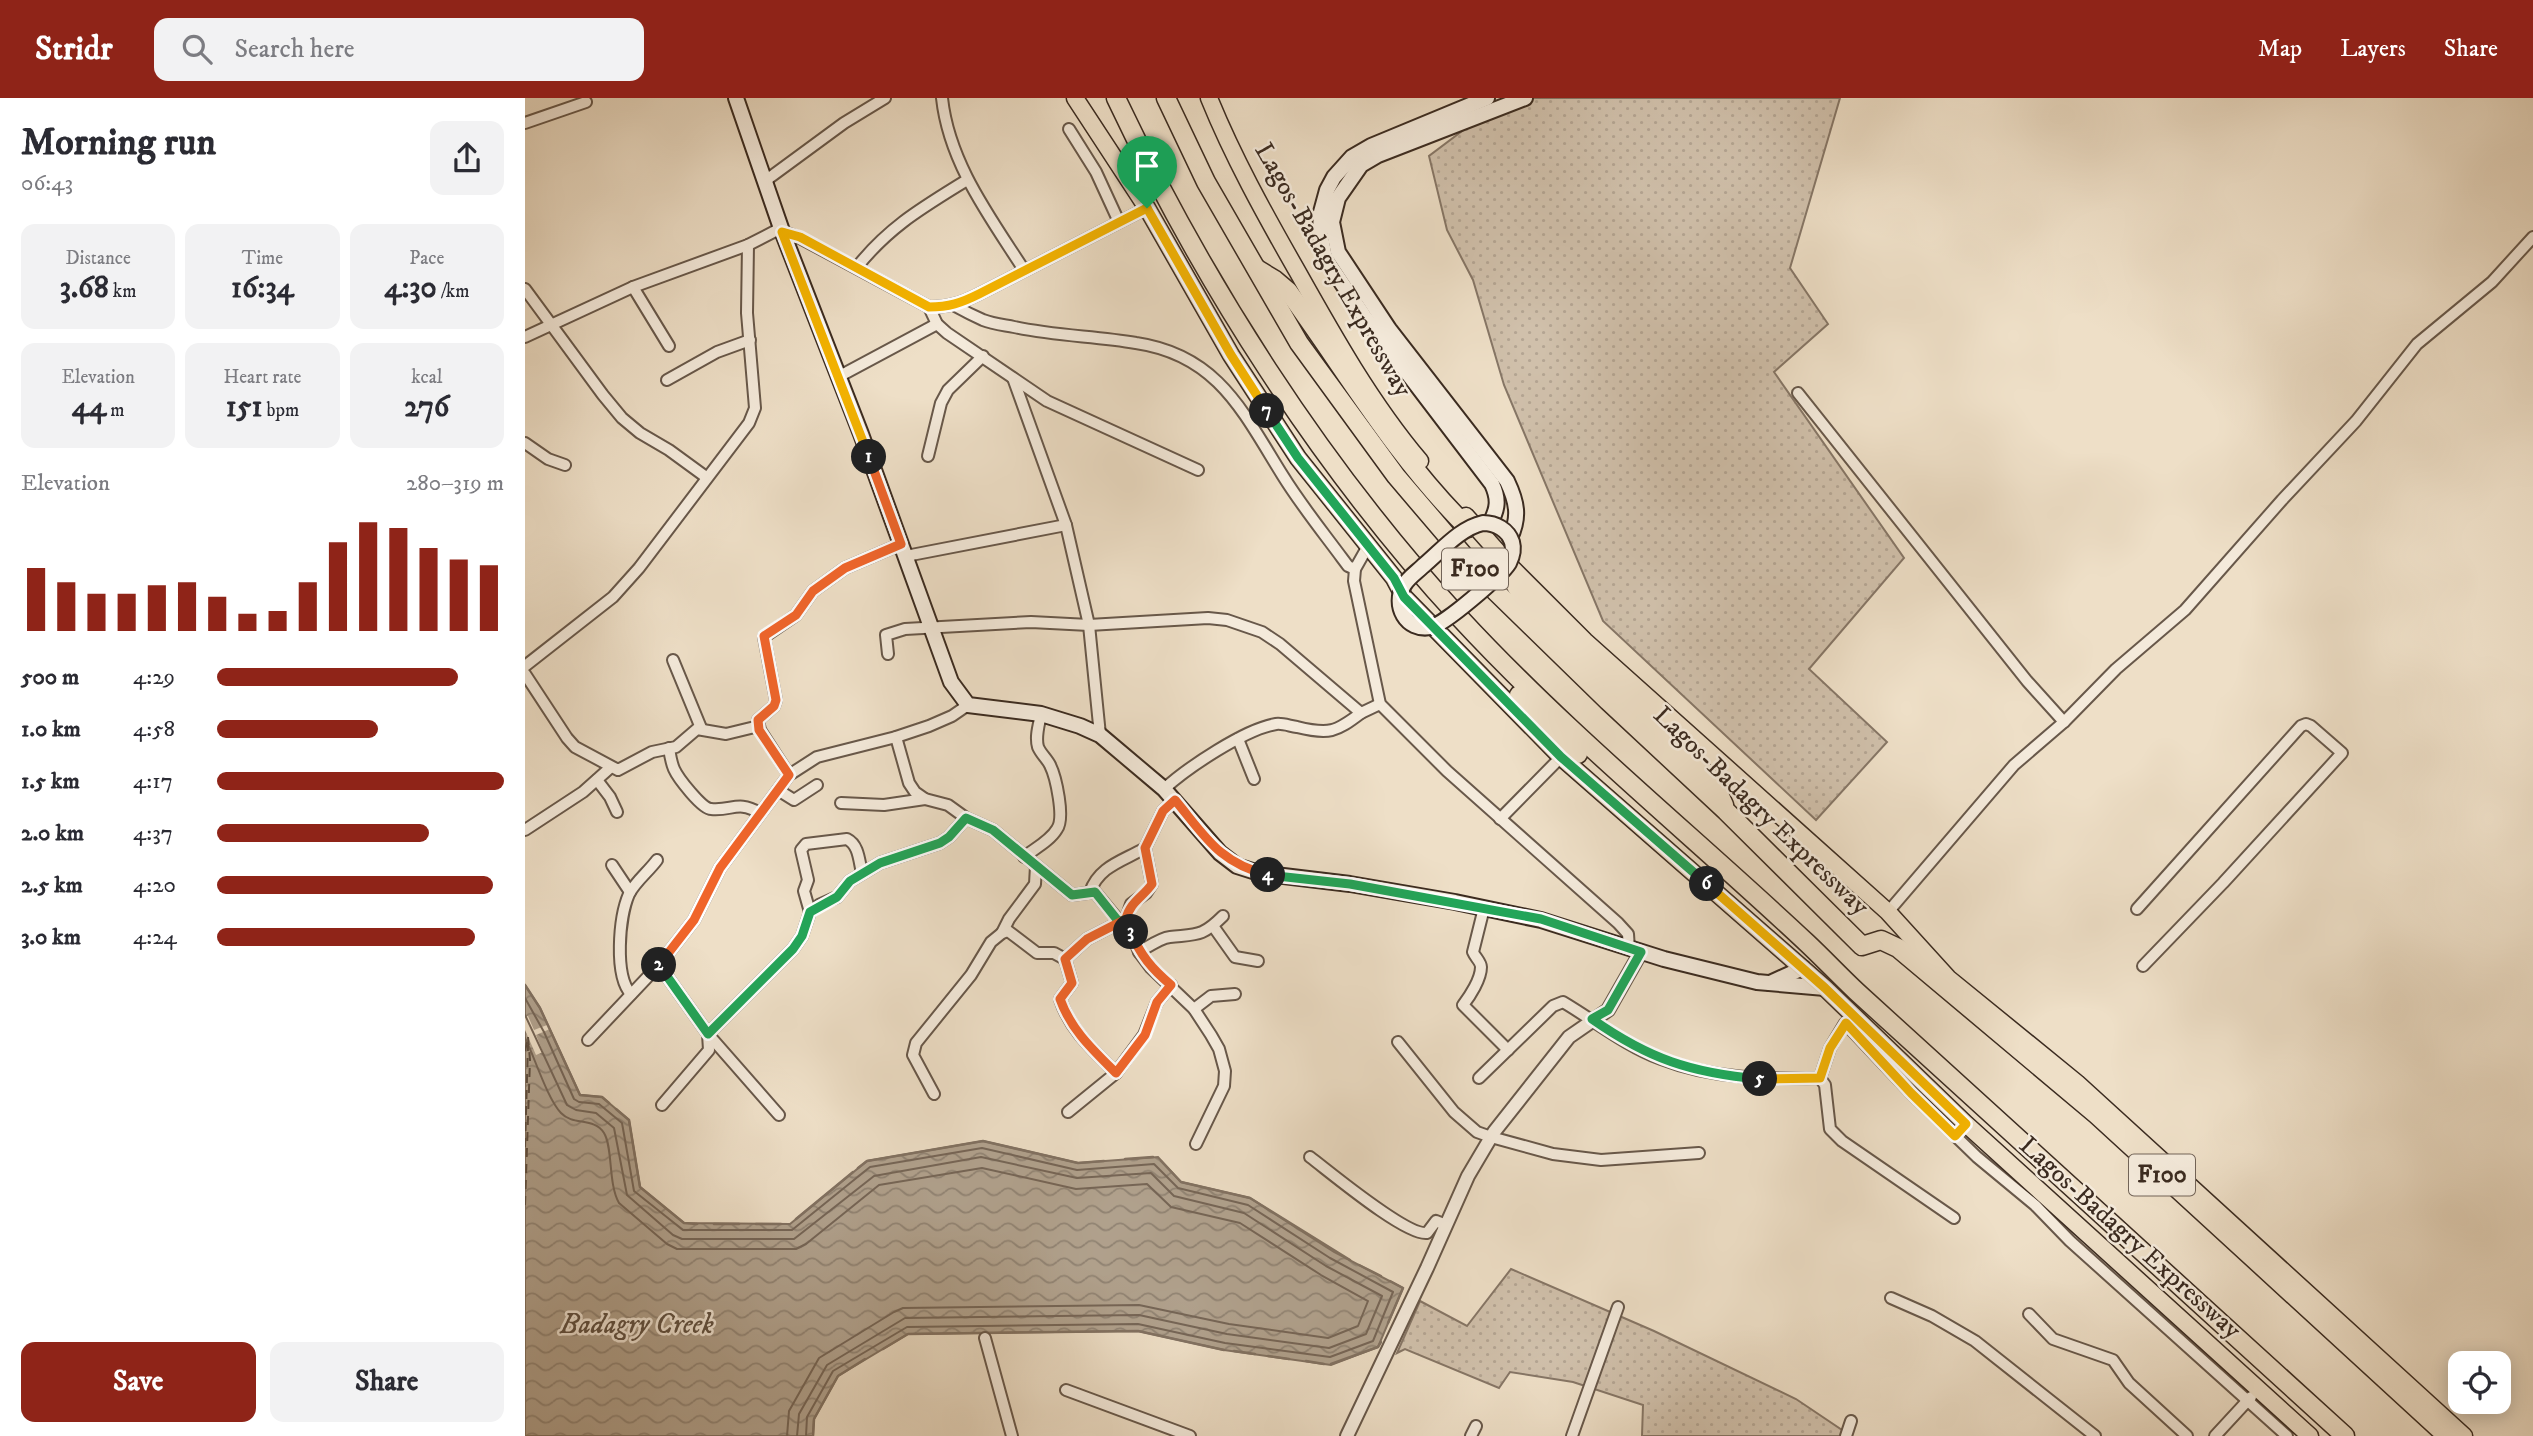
<!DOCTYPE html>
<meta charset="utf-8">
<style>
:root{--surface:#fff;--page:#f2f2f3;--text:#2b2b33;--muted:#7c7c81;--accent:#8f2418}
body{margin:0;font-family:"IM FELL DW Pica",serif;background:var(--page);color:var(--text);height:100vh;display:flex;flex-direction:column;font-size:26px;white-space:nowrap}
*{box-sizing:border-box;margin:0}
p{font-size:23px;color:var(--muted)}
.icon{flex:none;width:38px;height:38px;fill:none;stroke:currentColor;stroke-width:2;stroke-linecap:round;stroke-linejoin:round}
.map{position:relative;flex:1;overflow:hidden}
.side{display:flex;flex-direction:column;background:var(--surface);width:525px}
.side>*{flex:none}
.fabs{position:absolute;left:1923px;top:1253px;display:grid;gap:14px}
.fabs a{display:grid;place-items:center;width:63px;height:63px;border-radius:14px;background:var(--surface);box-shadow:0 4px 18px #0003;font-size:35px}
.pin{position:absolute;display:grid;place-items:center;width:60px;height:60px;color:#fff;margin:-72px -30px;border-radius:50% 50% 50% 0;rotate:-45deg;box-shadow:0 0 7px #0007}
.pin .icon{rotate:45deg}
.km{position:absolute;width:35px;height:35px;margin:-18px;border-radius:50%;background:#222;color:#fff;font-size:19px;line-height:35px;text-align:center}
.round{display:grid;place-items:center;flex:none;width:74px;height:74px;border-radius:14px;background:var(--page)}
.overview{display:flex;align-items:center;justify-content:space-between;height:119px;padding:0 21px}
h1{font-size:38px;font-weight:700;line-height:52px}
.metrics{display:grid;grid-template-columns:repeat(3,1fr);gap:10px;height:119px;padding:7px 21px}
.metrics div{display:grid;align-content:center;border-radius:14px;background:var(--page);text-align:center}
.metrics b{font-size:30px;font-weight:700}
.metrics small{font-size:19px;font-weight:400}
.metrics p{font-size:19px}
.chart{height:196px;padding:14px 21px}
.chart p{display:flex;justify-content:space-between}
.chart svg{width:100%;height:126px;margin-top:7px;stroke:var(--accent);stroke-width:6}
.action{display:flex;gap:14px;margin-top:auto;padding:14px 21px}
.action a{flex:1;height:80px;border-radius:14px;background:var(--accent);color:#fff;font-size:28px;font-weight:700;line-height:80px;text-align:center}
.action a+a{background:var(--page);color:var(--text)}
ul{padding:0 21px;list-style:none;font-size:23px}
li{display:grid;grid-template-columns:112px 84px 1fr;align-items:center;height:52px}
li i{height:18px;border-radius:9px;background:var(--accent)}
header{display:flex;align-items:center;gap:42px;box-sizing:border-box;height:98px;padding:0 35px;background:var(--accent);color:#fff}
header strong{font-size:33px}
nav{display:flex;gap:38px;margin-inline-start:auto;font-size:24px}
.search{width:490px;height:63px;background:var(--page);display:flex;align-items:center;gap:18px;box-sizing:border-box;padding:0 24px;border-radius:14px;color:var(--muted);font-size:26px}
main{display:flex;flex:1;min-height:0}
.map>svg:first-child{display:block}
.grass{fill:url(#grass-dots);stroke:#867666;stroke-width:2}
.water{fill:url(#water-waves);stroke:#827262;stroke-width:2}
.pier{fill:#eedfc7}
.lines{fill:none;stroke-linecap:round;stroke-linejoin:round}
.shore{stroke:#766657;stroke-width:2}
.stream{stroke:#827262;stroke-width:2.5}
.ferry{stroke:#5e4f41;stroke-width:2;stroke-dasharray:9 7;stroke-linecap:butt}
.minor-casing{stroke:#68584a;stroke-width:14}
.tertiary-casing{stroke:#68584a;stroke-width:16}
.secondary-casing{stroke:#3b2b20;stroke-width:18}
.primary-casing{stroke:#3b2b20;stroke-width:19}
.trunk-casing{stroke:#3b2b20;stroke-width:21}
.minor{stroke:#f4eadb;stroke-width:10}
.tertiary{stroke:#f4eadb;stroke-width:12}
.secondary{stroke:#f4eadb;stroke-width:14}
.primary{stroke:#eedfc7;stroke-width:16}
.trunk{stroke:#eedfc7;stroke-width:18}
.secondary-bridge-casing{stroke:#3b2b20;stroke-width:18;stroke-linecap:butt}
.secondary-bridge{stroke:#f4eadb;stroke-width:14}
.split-1-casing{stroke:#fff;stroke-width:14}
.split-2-casing{stroke:#fff;stroke-width:14}
.split-3-casing{stroke:#fff;stroke-width:14}
.split-4-casing{stroke:#fff;stroke-width:14}
.split-5-casing{stroke:#fff;stroke-width:14}
.split-6-casing{stroke:#fff;stroke-width:14}
.split-7-casing{stroke:#fff;stroke-width:14}
.split-8-casing{stroke:#fff;stroke-width:14}
.split-1{stroke:#f5b400;stroke-width:9}
.split-2{stroke:#f0652b;stroke-width:9}
.split-3{stroke:#22a559;stroke-width:9}
.split-4{stroke:#f0652b;stroke-width:9}
.split-5{stroke:#22a559;stroke-width:9}
.split-6{stroke:#f5b400;stroke-width:9}
.split-7{stroke:#22a559;stroke-width:9}
.split-8{stroke:#f5b400;stroke-width:9}
.labels{text-anchor:middle;dominant-baseline:central;stroke-width:5;stroke-linejoin:round;paint-order:stroke}
.shield{fill:#f4eadb;stroke:#726458;stroke-width:2}
.shield-label{font-size:24px;font-weight:bold;fill:#3b2b20}
.street-label{font-size:26px;fill:#3b2b20;stroke:#f4eadb}
.water-label{font-size:28px;font-style:italic;fill:#5e4f41;stroke:#f4eadb}
</style>
<header>
<strong>Stridr</strong>
<div class="search"><svg class="icon" aria-label="search" viewBox="0 0 24 24"><circle cx="10" cy="10" r="6"/><path d="M15 15l6 6"/></svg>Search here</div>
<nav><a>Map</a><a>Layers</a><a>Share</a></nav>
</header>
<main>
<section class="side">
<div class="overview"><div><h1>Morning run</h1><p>06:43</p></div><a class="round"><svg class="icon" aria-label="share" viewBox="0 0 24 24"><path d="M12 15V3M7 8l5-5 5 5M5 13v7h14v-7"/></svg></a></div>
<div class="metrics">
<div><p>Distance</p><b>3.68<small> km</small></b></div>
<div><p>Time</p><b>16:34</b></div>
<div><p>Pace</p><b>4:30<small> /km</small></b></div>
</div>
<div class="metrics">
<div><p>Elevation</p><b>44<small> m</small></b></div>
<div><p>Heart rate</p><b>151<small> bpm</small></b></div>
<div><p>kcal</p><b>276</b></div>
</div>
<div class="chart"><p><span>Elevation</span>280–319 m</p>
<svg viewBox="0 0 160 44" preserveAspectRatio="none"><path d="M5 44V22M15 44V27M25 44V31M35 44V31M45 44V28M55 44V27M65 44V32M75 44V38M85 44V37M95 44V27M105 44V13M115 44V6M125 44V8M135 44V15M145 44V19M155 44V21"/></svg>
</div>
<ul>
<li><b>500 m</b>4:29<i style="width:84%"></i></li>
<li><b>1.0 km</b>4:58<i style="width:56%"></i></li>
<li><b>1.5 km</b>4:17<i style="width:100%"></i></li>
<li><b>2.0 km</b>4:37<i style="width:74%"></i></li>
<li><b>2.5 km</b>4:20<i style="width:96%"></i></li>
<li><b>3.0 km</b>4:24<i style="width:90%"></i></li>
</ul>
<div class="action"><a>Save</a><a>Share</a></div>
</section>
<div class="map">
<svg width="2008" height="1338" viewBox="0 0 2008 1338">
<defs>
<pattern id="grass-dots" width="8" height="8" patternUnits="userSpaceOnUse" patternTransform="scale(1.75)"><rect width="8" height="8" fill="#d0c0ab"/><path d="M2 2h.1M6 6h.1" fill="none" stroke="#b4a593" stroke-width="1.8" stroke-linecap="round"/></pattern>
<pattern id="water-waves" width="16" height="10" patternUnits="userSpaceOnUse" patternTransform="scale(1.75)"><rect width="16" height="10" fill="#b1a28e"/><path d="M0 5q4-4 8 0t8 0" fill="none" stroke="#918474"/></pattern>
</defs>
<rect width="100%" height="100%" fill="#eedfc7"/>
<filter id="stains"><feTurbulence type="fractalNoise" baseFrequency=".00286" numOctaves="4"/><feColorMatrix values="0 0 0 0 .2 0 0 0 0 .09 0 0 0 0 .02 0 0 0 .5 -.17"/></filter>
<radialGradient id="worn" r=".72"><stop offset=".6" stop-color="#630" stop-opacity="0"/><stop offset="1" stop-color="#630" stop-opacity=".3"/></radialGradient>
<!-- grass -->
<g class="grass">
<polygon points="981,0 1315,0 1265,170 1303,226 1249,274 1379,460 1284,571 1362,644 1291,722 1078,523 979,287 948,182 922,132 904,58"/>
<polygon points="986,1171 1129,1233 1271,1301 1326,1338 1117,1338 1118,1307 1048,1284 985,1274 974,1290 880,1251 872,1255 895,1203 942,1228"/>
</g>
<!-- water -->
<polygon class="water" points="0,887 15,910 55,997 77,999 104,1022 115,1089 159,1125 265,1126 342,1063 458,1043 553,1065 633,1059 656,1084 725,1100 809,1154 878,1190 853,1249 806,1267 699,1252 613,1233 383,1236 313,1278 289,1321 288,1338 0,1338"/>
<!-- pier -->
<polygon class="pier" points="3,918 9,932 22,927 25,931 11,937 18,954 11,957 0,932 0,919"/>
<g class="lines">
<!-- shore -->
<g class="shore">
<polyline points="0,900 19,934 49,1001 54,1004 74,1006 97,1025 109,1093 158,1132 267,1132 345,1069 457,1050 552,1072 629,1066 653,1090 723,1107 805,1160 868,1194 848,1243 805,1259 700,1245 613,1226 382,1229 308,1273 282,1319 281,1338"/>
<polyline points="0,917 42,1007 51,1012 71,1015 89,1030 102,1097 148,1137 157,1141 269,1141 349,1078 456,1059 552,1080 626,1075 649,1098 719,1115 801,1168 857,1198 841,1236 804,1250 702,1236 614,1217 380,1220 302,1267 274,1316 272,1338"/>
<path d="M 0,940 C 10,960 22,1000 36,1015 C 48,1028 69,1019 79,1035 C 88,1049 83,1086 94,1105 L 142,1146 L 152,1151 L 271,1151 L 281,1146 L 354,1087 L 457,1070 L 551,1091 L 622,1086 L 646,1109 L 715,1125 L 796,1177 L 843,1203 L 833,1228 L 803,1240 L 704,1226 L 614,1207 L 378,1210 L 369,1214 L 294,1260 L 264,1313 L 262,1338"/>
</g>
<!-- stream -->
<g class="stream">
<polyline points="0,887 15,910 55,997 77,999 84,1005"/>
<polyline points="91,1011 104,1022 115,1089 159,1125 172,1126"/>
<polyline points="600,1061 628,1059"/>
<polyline points="636,1063 656,1084 725,1100 825,1162"/>
<polyline points="333,1070 342,1063 458,1043 553,1065 579,1063"/>
<polyline points="271,1121 328,1074"/>
<polyline points="189,1126 214,1126"/>
<polyline points="231,1126 256,1126"/>
<polyline points="834,1167 856,1178"/>
<polyline points="863,1225 878,1190 865,1183"/>
<polyline points="358,1251 383,1236 613,1233 699,1252"/>
<polyline points="709,1253 730,1256"/>
<polyline points="743,1258 764,1261"/>
<polyline points="781,1263 799,1266"/>
<polyline points="806,1266 853,1249 856,1244"/>
<polyline points="288,1338 289,1321 313,1278 340,1261"/>
</g>
<!-- ferry -->
<g class="ferry">
<polyline points="0,953 3,940"/>
<polyline points="0,1049 3,947"/>
<polyline points="0,1107 5,962 3,939"/>
</g>
<!-- minor casing -->
<g class="minor-casing">
<g id="minor">
<path d="M 417,0 C 424,65 465,119 499,172"/>
<polyline points="0,25 61,4"/>
<polyline points="544,31 571,74 594,124"/>
<polyline points="240,83 319,25 360,0"/>
<path d="M 257,133 L 275,140 L 404,209 C 424,209 436,205 454,196 L 622,110"/>
<path d="M 332,169 C 365,128 397,110 442,82"/>
<polyline points="108,189 144,248"/>
<polyline points="0,191 78,297 97,320 115,335 144,352 181,379"/>
<path d="M 430,208 C 439,213 449,218 458,222 C 468,226 479,227 489,229 C 530,238 570,238 611,245 C 693,257 718,314 758,378 C 776,407 797,433 817,460 L 823,468 L 830,471"/>
<polyline points="404,209 412,226 422,235 522,303 673,372"/>
<polyline points="0,239 108,189 223,147 256,130"/>
<polyline points="313,279 412,226"/>
<polyline points="488,280 541,427 564,527 575,637"/>
<polyline points="142,282 192,254 225,242"/>
<polyline points="1273,295 1502,583 1539,624"/>
<polyline points="0,345 23,361 40,367"/>
<polyline points="403,358 416,305 423,292 458,258"/>
<polyline points="843,448 830,471 829,483 855,606 922,673 1093,825 1103,836 1104,851"/>
<polyline points="381,458 541,427"/>
<polyline points="363,556 361,537 380,531 506,524 564,527 683,520 702,522 737,534 755,546 836,615 855,606"/>
<polyline points="148,562 176,630"/>
<polyline points="0,568 88,499 114,470 224,325 230,310 222,215 223,147"/>
<polyline points="0,576 42,640 50,649 93,672 127,654 151,649 172,631 201,636 234,628"/>
<polyline points="371,639 384,685 390,694 400,701 423,707 441,720 468,732 547,797 570,794 594,823"/>
<polyline points="713,641 729,681"/>
<path d="M 144,650 C 145,657 146,664 149,671 C 153,680 177,711 186,711 C 208,713 212,702 235,715"/>
<polyline points="264,677 235,632 233,622 249,608 251,602 239,539 271,517 288,493 320,470 376,446"/>
<polyline points="72,682 85,699 92,714"/>
<path d="M 639,691 C 662,670 720,631 751,626 C 757,625 765,628 772,629 C 804,637 811,634 836,615"/>
<polyline points="253,692 269,702 292,687"/>
<polyline points="650,702 638,713 620,750 627,786 621,795 606,806 601,821 614,854 626,870 669,911 686,937 694,951 700,973 699,988 671,1046"/>
<polyline points="316,705 359,707 400,701"/>
<polyline points="975,721 1036,659"/>
<polyline points="0,732 58,694 86,669"/>
<path d="M 499,759 C 509,751 525,743 532,731 C 540,720 531,679 525,667 C 522,661 516,656 513,649 C 510,638 514,627 516,616"/>
<polyline points="87,767 105,794"/>
<path d="M 565,794 C 574,768 598,763 620,750"/>
<path d="M 959,810 L 948,854 C 950,859 956,864 956,869 C 956,881 945,898 938,907 L 983,952"/>
<polyline points="1612,811 1776,628 1781,626 1786,628 1817,655 1698,785 1618,868"/>
<path d="M 285,814 L 279,793 L 283,782 L 276,752 L 281,746 L 322,741 C 334,747 334,763 337,775"/>
<polyline points="1363,814 1489,667 1539,624 1591,571 1660,512 1757,402 1831,323 1892,246 1967,184 2008,139"/>
<polyline points="688,828 710,859 733,863"/>
<polyline points="477,835 484,821 510,786 511,768"/>
<path d="M 614,854 C 623,849 635,840 645,839 C 672,836 677,839 698,818"/>
<path d="M 540,861 L 547,885 L 535,901 C 545,932 568,952 591,975"/>
<polyline points="134,867 183,936 184,952 137,1007"/>
<path d="M 106,896 C 89,878 94,819 104,796 C 110,784 124,773 132,762"/>
<polyline points="669,911 686,898 710,896"/>
<polyline points="63,942 134,867 169,822 195,770 264,677 292,659 371,639 404,628 427,618 443,607"/>
<polyline points="873,944 929,1014 952,1034 966,1039 1028,1056 1076,1062 1174,1055"/>
<path d="M 954,980 L 1028,908 L 1038,904 C 1070,923 1101,948 1136,961 C 1187,981 1241,981 1295,980"/>
<polyline points="409,996 388,957 391,945 446,877 466,844 477,835 483,833 512,855 529,855 540,861 562,841 601,821"/>
<polyline points="543,1014 591,975 619,937 632,904 646,887"/>
<polyline points="254,1017 183,936 268,851 277,838 285,814 294,807 312,799 325,783 355,765 415,745 424,739 441,720"/>
<path d="M 785,1059 C 805,1074 881,1138 902,1135 L 911,1123 L 921,1127"/>
<polyline points="1429,1120 1317,1043 1305,1031 1300,987 1295,980 1305,950 1320,925 1386,995 1452,1059 1510,1107 1545,1143 1762,1338"/>
<polyline points="1366,1200 1407,1218 1450,1243 1570,1338"/>
<polyline points="1504,1216 1528,1241 1588,1262 1604,1285 1662,1338"/>
<polyline points="460,1240 487,1338"/>
<polyline points="541,1292 665,1338"/>
<polyline points="946,1338 951,1328"/>
<polyline points="1047,1338 1093,1209"/>
<polyline points="1321,1338 1326,1323"/>
<polyline points="1690,1338 1726,1299"/>
</g>
</g>
<!-- tertiary casing -->
<g class="tertiary-casing">
<polyline id="tertiary" points="822,1338 902,1170 943,1078 969,1034 1044,939 1083,912 1116,854"/>
</g>
<!-- secondary casing -->
<g class="secondary-casing">
<g id="secondary">
<polyline points="211,0 257,133 336,336 426,584 443,607 516,616 555,628 575,637 639,691 695,755 712,768 734,775 825,786 930,804 1016,822 1139,861 1232,884 1300,890"/>
<path d="M 962,0 L 846,48 L 827,59 L 809,79 L 802,92 L 796,114 L 795,133 L 800,160 L 839,218 L 967,386 C 974,401 973,411 965,425"/>
<path d="M 985,440 C 995,419 992,404 982,383 L 864,231 L 813,154 L 807,124 L 813,100 L 836,67 L 853,57 L 1000,0"/>
<polyline points="1245,885 1278,870"/>
</g>
</g>
<!-- primary casing -->
<g class="primary-casing">
<g id="primary">
<polyline points="550,0 622,110 706,257 773,360 869,480 879,499 1036,659 1300,890 1441,1026 1785,1338"/>
<path d="M 684,0 C 708,59 739,115 771,171 C 808,237 846,305 895,363"/>
<polyline points="941,418 989,472 1060,543 1363,814 1423,880 1552,985 1939,1338"/>
</g>
</g>
<!-- trunk casing -->
<g class="trunk-casing">
<g id="trunk">
<path d="M 591,0 C 678,184 795,368 934,519 C 1042,636 1166,736 1282,845 C 1299,861 1315,878 1332,894 L 1820,1338"/>
<polyline points="641,0 681,84 774,245 871,378 964,487 1083,603 1201,713 1337,848 1356,842 1373,850 1572,1017 1922,1338"/>
<path d="M 732,171 L 750,182 L 763,193 C 822,274 871,359 943,430"/>
<polyline points="980,470 996,496 1172,665 1188,683 1199,707"/>
<polyline points="994,597 1053,656"/>
</g>
</g>
<!-- minor -->
<use href="#minor" class="minor"/>
<!-- tertiary -->
<use href="#tertiary" class="tertiary"/>
<!-- secondary -->
<use href="#secondary" class="secondary"/>
<!-- primary -->
<use href="#primary" class="primary"/>
<!-- trunk -->
<use href="#trunk" class="trunk"/>
<!-- secondary-bridge casing -->
<g class="secondary-bridge-casing">
<path id="secondary-bridge" d="M 958,425 C 971,425 983,432 987,444 C 989,451 987,459 984,465 C 976,478 919,527 906,529 C 881,534 867,507 879,487 C 884,479 892,474 898,468 C 916,453 935,430 958,425 Z"/>
</g>
<!-- secondary-bridge -->
<use href="#secondary-bridge" class="secondary-bridge"/>
</g>
<g class="lines">
<!-- split-1 casing -->
<g class="split-1-casing">
<path id="split-1" d="M 344,359 L 257,134 L 275,139 L 404,209 C 424,209 436,205 454,196 L 622,110"/>
</g>
<!-- split-2 casing -->
<g class="split-2-casing">
<polyline id="split-2" points="134,867 169,822 195,770 264,677 234,632 233,622 249,608 251,602 239,538 271,517 288,493 320,470 376,446 344,359"/>
</g>
<!-- split-3 casing -->
<g class="split-3-casing">
<polyline id="split-3" points="134,867 183,936 268,851 277,838 285,814 312,799 325,783 355,765 415,745 424,739 441,720 468,732 547,797 570,794 594,824 601,821 606,834"/>
</g>
<!-- split-4 casing -->
<g class="split-4-casing">
<path id="split-4" d="M 606,834 C 615,857 627,871 646,887 L 632,904 L 620,937 L 591,975 C 568,952 546,932 535,901 L 547,885 L 540,861 L 562,841 L 601,821 C 605,804 618,799 627,786 L 620,750 L 638,713 L 650,702 C 680,738 694,765 743,777"/>
</g>
<!-- split-5 casing -->
<g class="split-5-casing">
<path id="split-5" d="M 743,777 L 825,786 L 1016,821 L 1116,854 L 1083,912 L 1067,921 C 1124,961 1166,975 1235,981"/>
</g>
<!-- split-6 casing -->
<g class="split-6-casing">
<polyline id="split-6" points="1182,786 1300,890 1441,1026 1430,1038 1386,995 1321,925 1305,950 1295,980 1235,981"/>
</g>
<!-- split-7 casing -->
<g class="split-7-casing">
<polyline id="split-7" points="742,313 773,360 869,480 879,499 1036,659 1182,786"/>
</g>
<!-- split-8 casing -->
<g class="split-8-casing">
<polyline id="split-8" points="622,110 706,257 742,313"/>
</g>
<!-- split-1 -->
<use href="#split-1" class="split-1"/>
<!-- split-2 -->
<use href="#split-2" class="split-2"/>
<!-- split-3 -->
<use href="#split-3" class="split-3"/>
<!-- split-4 -->
<use href="#split-4" class="split-4"/>
<!-- split-5 -->
<use href="#split-5" class="split-5"/>
<!-- split-6 -->
<use href="#split-6" class="split-6"/>
<!-- split-7 -->
<use href="#split-7" class="split-7"/>
<!-- split-8 -->
<use href="#split-8" class="split-8"/>
</g>
<g class="labels">
<!-- shield labels -->
<g class="shield">
<rect x="917" y="450.5" width="66" height="41" rx="5"/>
<rect x="1604" y="1056.5" width="66" height="41" rx="5"/>
</g>
<g class="shield-label">
<text x="950" y="471">F100</text>
<text x="1637" y="1077">F100</text>
</g>
<!-- street labels -->
<g class="street-label">
<text transform="translate(808 172) rotate(60)">Lagos-Badagry Expressway</text>
<text transform="translate(1236 713) rotate(44)">Lagos-Badagry Expressway</text>
<text transform="translate(1605 1140) rotate(42)">Lagos-Badagry Expressway</text>
</g>
<!-- water labels -->
<g class="water-label">
<text x="112" y="1226">Badagry Creek</text>
</g>
</g>
<rect width="100%" height="100%" filter="url(#stains)"/>
<rect width="100%" height="100%" fill="url(#worn)"/>
</svg>
<div class="fabs">
<a><svg class="icon" aria-label="locate" viewBox="0 0 24 24"><circle cx="12" cy="12" r="6"/><path d="M12 2v4M12 18v4M2 12h4M18 12h4"/></svg></a>
</div>
<div class="pin" style="left:622px;top:110px;background:#1e9e55"><svg class="icon" aria-label="arrive" viewBox="0 0 24 24"><path d="M6 21V4h12l-3 4 3 4H6"/></svg></div>
<b class="km" style="left:344px;top:359px">1</b>
<b class="km" style="left:134px;top:867px">2</b>
<b class="km" style="left:606px;top:834px">3</b>
<b class="km" style="left:743px;top:777px">4</b>
<b class="km" style="left:1235px;top:981px">5</b>
<b class="km" style="left:1182px;top:786px">6</b>
<b class="km" style="left:742px;top:313px">7</b>
</div>
</main>
